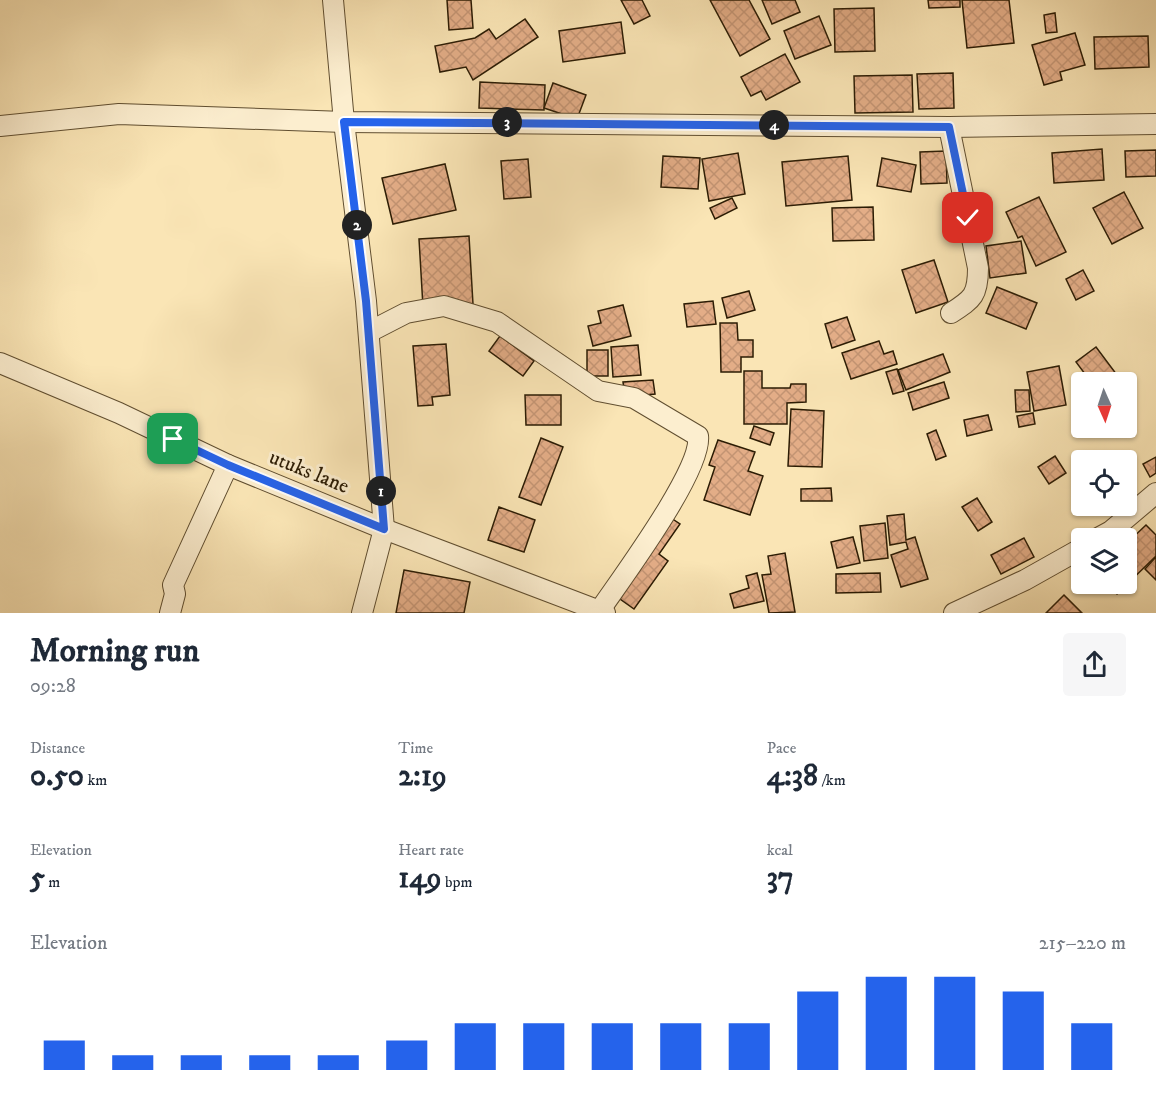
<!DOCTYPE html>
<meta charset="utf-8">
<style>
:root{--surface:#fff;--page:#f6f6f7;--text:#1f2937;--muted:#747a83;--accent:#2563eb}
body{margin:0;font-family:"IM FELL DW Pica",serif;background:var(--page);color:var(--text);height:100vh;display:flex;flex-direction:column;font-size:22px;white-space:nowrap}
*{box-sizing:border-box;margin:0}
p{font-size:20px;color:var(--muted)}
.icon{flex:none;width:33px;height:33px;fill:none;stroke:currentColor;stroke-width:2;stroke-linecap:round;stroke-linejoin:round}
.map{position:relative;height:613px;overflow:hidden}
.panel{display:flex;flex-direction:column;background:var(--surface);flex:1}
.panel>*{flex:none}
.needle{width:39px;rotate:177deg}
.tools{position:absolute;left:1071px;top:372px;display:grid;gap:12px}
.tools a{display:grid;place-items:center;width:66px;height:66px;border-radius:6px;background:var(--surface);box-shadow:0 2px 4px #0004;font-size:30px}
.pin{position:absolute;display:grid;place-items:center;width:51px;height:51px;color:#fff;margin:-26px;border-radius:12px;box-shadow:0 3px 9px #0006}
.km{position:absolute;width:30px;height:30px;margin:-15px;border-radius:50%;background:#222;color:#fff;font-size:16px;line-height:30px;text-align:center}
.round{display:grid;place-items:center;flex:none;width:63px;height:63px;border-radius:6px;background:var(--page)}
.summary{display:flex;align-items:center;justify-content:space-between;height:102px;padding:0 30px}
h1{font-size:33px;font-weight:700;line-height:45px}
.figures{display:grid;grid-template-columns:repeat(3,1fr);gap:9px;height:102px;padding:6px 30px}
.figures div{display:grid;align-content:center}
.figures b{font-size:30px;font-weight:700}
.figures small{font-size:16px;font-weight:400}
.figures p{font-size:16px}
.chart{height:168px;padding:12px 30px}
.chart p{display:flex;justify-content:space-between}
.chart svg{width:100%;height:108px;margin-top:6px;stroke:var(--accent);stroke-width:6}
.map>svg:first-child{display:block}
.building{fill:url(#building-cross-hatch);stroke:#2c1c04;stroke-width:1.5}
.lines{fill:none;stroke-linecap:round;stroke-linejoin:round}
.minor-casing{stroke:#604e30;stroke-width:22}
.minor{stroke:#fceecf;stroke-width:20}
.route-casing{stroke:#fff;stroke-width:12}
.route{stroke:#2563eb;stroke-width:8}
.labels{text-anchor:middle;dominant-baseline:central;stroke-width:6;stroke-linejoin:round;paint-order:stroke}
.street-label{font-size:21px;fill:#2c1c04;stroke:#fceecf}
</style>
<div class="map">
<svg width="1156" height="613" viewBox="0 0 1156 613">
<defs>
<pattern id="building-cross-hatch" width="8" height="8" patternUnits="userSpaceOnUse" patternTransform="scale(1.5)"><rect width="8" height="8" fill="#e3ad87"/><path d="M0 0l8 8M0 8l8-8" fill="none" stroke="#c39473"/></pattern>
</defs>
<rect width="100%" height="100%" fill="#fae5b5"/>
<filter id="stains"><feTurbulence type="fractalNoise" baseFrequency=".00333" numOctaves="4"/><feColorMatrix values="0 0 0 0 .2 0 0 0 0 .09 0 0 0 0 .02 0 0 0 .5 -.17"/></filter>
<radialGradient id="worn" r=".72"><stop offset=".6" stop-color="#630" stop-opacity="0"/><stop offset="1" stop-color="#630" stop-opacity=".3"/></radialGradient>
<!-- building -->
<g class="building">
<polygon points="447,0 471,0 473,28 449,30"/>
<polygon points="621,0 642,0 650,16 634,24"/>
<polygon points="710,0 749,0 770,39 740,56"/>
<polygon points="762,0 795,0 800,12 772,24"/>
<polygon points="928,0 960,0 960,7 929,8"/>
<polygon points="962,0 1009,0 1014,43 967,48"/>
<polygon points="874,8 875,51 835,52 834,9"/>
<polygon points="1055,13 1057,32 1046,33 1044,15"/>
<polygon points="819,16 831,45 795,59 784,31"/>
<polygon points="525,19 538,37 473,80 466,67 440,72 435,46 475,38 489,29 496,39"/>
<polygon points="621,22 625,53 563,62 559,31"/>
<polygon points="1075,33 1085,65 1060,72 1062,80 1044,85 1032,45"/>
<polygon points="1148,36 1149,67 1095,69 1094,37"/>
<polygon points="785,54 800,82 766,100 761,91 751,96 741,77"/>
<polygon points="953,73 954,108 919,109 917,74"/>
<polygon points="912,75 913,112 855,113 854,76"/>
<polygon points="480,82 545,85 544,110 479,108"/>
<polygon points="553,83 586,95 577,119 544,108"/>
<polygon points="1102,149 1104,180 1054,183 1052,153"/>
<polygon points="1156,150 1156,176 1126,177 1125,151"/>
<polygon points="946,151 947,183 921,184 920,152"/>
<polygon points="738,153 745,194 709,201 702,159"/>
<polygon points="663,156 700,158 698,189 661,187"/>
<polygon points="848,156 852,200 786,206 782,162"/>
<polygon points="882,158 916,165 911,192 877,186"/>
<polygon points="528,159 531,197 504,199 501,161"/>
<polygon points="445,164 456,210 393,224 382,178"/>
<polygon points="1124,192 1143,228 1112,244 1093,208"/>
<polygon points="1039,197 1066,252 1036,266 1022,236 1018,238 1006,212"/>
<polygon points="732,198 737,208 715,219 710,208"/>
<polygon points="873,207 874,240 833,241 832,208"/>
<polygon points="469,236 473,304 423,307 419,239"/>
<polygon points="1021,241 1026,273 990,278 986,246"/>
<polygon points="934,260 948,302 916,313 902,270"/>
<polygon points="1083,270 1094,291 1076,300 1066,279"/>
<polygon points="997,287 1037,303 1026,329 986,313"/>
<polygon points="749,291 755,310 727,318 722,298"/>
<polygon points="713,301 716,324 687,327 684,304"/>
<polygon points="623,305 631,336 593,346 588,326 601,323 598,311"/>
<polygon points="847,317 855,340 832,348 825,324"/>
<polygon points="720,323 737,323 738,340 753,340 753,357 741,357 741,372 721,372"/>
<polygon points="500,336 534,361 523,376 489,351"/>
<polygon points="879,341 884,354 893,351 897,364 851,379 842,353"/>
<polygon points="446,344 450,395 432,397 433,405 418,406 413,346"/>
<polygon points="638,345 641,375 613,377 611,347"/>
<polygon points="1096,347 1117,375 1106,382 1091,382 1076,362"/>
<rect x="587" y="350" width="21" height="26"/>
<polygon points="943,354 950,372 906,390 898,370"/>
<polygon points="1059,366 1066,405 1034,411 1027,372"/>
<polygon points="897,369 904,391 893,394 886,372"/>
<polygon points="744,371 762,371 762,388 790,388 791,384 806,384 806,402 787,403 787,424 744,424"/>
<polygon points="653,380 655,394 625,397 623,382"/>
<polygon points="944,382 949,398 913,410 908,393"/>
<polygon points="1015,390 1029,390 1030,411 1016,412"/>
<polygon points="525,395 561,395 561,425 526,425"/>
<polygon points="791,409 824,411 822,467 788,466"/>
<polygon points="1033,413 1035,424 1019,427 1017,416"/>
<polygon points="988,415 992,430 967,436 964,420"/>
<polygon points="754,426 774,433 770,445 750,438"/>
<polygon points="936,430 946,456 936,460 927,434"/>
<polygon points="541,438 563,447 541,505 519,497"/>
<polygon points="718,440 755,452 748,471 763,476 750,515 704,500 715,467 709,465"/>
<polygon points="1055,456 1066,473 1049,484 1038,467"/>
<polygon points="1156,457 1156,473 1150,477 1143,464"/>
<polygon points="831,488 832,501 801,501 801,489"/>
<polygon points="977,498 992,522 978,531 962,507"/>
<polygon points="499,507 535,520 524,552 488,540"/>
<polygon points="904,514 906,540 915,537 928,579 901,587 891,555 908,549 906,542 890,545 887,516"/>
<polygon points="668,516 680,524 659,554 668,561 634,609 613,594"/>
<polygon points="885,523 888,558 864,561 860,526"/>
<polygon points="1146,525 1156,535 1156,556 1117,594 1106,584 1126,584 1126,544"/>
<polygon points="853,537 860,563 837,568 831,542"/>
<polygon points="1024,538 1034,557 1001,574 991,555"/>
<polygon points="785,553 795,612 769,613 762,575 771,574 768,556"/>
<polygon points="1156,557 1156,580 1145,569"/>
<polygon points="404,570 470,582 464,613 396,613"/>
<polygon points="757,573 764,601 734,608 730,594 749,588 746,576"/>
<polygon points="880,573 881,592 836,593 836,574"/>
<polygon points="1064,595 1082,613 1046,613"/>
</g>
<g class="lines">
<!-- minor casing -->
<g class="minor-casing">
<g id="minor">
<polyline points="333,0 344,122 366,301 384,529 362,613"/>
<polyline points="0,126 119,114 344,122 949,127 1156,124"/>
<path d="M 949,127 L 978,268 C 978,295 973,299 951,313"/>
<path d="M 369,332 L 406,313 L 444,306 L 497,322 L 598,391 L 634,398 L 698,436 C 703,469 621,579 600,610"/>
<polyline points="0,363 119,413 228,465 384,529 605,613"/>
<polyline points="1098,538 1111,531 1156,493"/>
<polyline points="170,613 175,594 173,585 228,465"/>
<polyline points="954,613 1025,580 1082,548"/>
</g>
</g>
<!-- minor -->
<use href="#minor" class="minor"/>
</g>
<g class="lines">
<!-- route casing -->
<g class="route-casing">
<polyline id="route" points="173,439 228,465 384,529 366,301 344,122 949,127 968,218"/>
</g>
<!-- route -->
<use href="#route" class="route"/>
</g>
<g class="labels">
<!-- street labels -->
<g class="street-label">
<text transform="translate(309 472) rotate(22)">utuks lane</text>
</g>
</g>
<rect width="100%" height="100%" filter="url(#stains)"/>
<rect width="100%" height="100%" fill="url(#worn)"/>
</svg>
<div class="tools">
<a><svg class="needle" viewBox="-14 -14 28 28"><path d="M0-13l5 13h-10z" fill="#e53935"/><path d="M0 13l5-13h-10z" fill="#747a83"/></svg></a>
<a><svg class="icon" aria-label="locate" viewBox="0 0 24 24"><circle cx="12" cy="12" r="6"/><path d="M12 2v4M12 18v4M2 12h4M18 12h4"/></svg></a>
<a><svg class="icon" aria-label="layers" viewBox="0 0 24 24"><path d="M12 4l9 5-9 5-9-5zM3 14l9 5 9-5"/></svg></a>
</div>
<div class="pin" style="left:173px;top:439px;background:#1e9e55"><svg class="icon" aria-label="arrive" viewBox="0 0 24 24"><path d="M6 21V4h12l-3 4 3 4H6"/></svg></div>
<div class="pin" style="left:968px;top:218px;background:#d93025"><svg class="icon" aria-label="check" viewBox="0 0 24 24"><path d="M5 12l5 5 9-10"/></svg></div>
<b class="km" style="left:381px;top:491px">1</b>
<b class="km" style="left:357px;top:225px">2</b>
<b class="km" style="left:507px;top:122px">3</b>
<b class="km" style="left:774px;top:125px">4</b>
</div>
<section class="panel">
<div class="summary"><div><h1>Morning run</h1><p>09:28</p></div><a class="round"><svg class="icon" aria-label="share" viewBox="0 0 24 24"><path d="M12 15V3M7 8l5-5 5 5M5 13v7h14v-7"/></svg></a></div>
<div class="figures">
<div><p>Distance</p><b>0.50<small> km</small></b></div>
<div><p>Time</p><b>2:19</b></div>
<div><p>Pace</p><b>4:38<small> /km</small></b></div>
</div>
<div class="figures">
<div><p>Elevation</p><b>5<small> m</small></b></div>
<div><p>Heart rate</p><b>149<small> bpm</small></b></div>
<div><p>kcal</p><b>37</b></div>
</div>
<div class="chart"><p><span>Elevation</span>215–220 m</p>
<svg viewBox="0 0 160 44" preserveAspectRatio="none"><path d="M5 44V32M15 44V38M25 44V38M35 44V38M45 44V38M55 44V32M65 44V25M75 44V25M85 44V25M95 44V25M105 44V25M115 44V12M125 44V6M135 44V6M145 44V12M155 44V25"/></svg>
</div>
</section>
